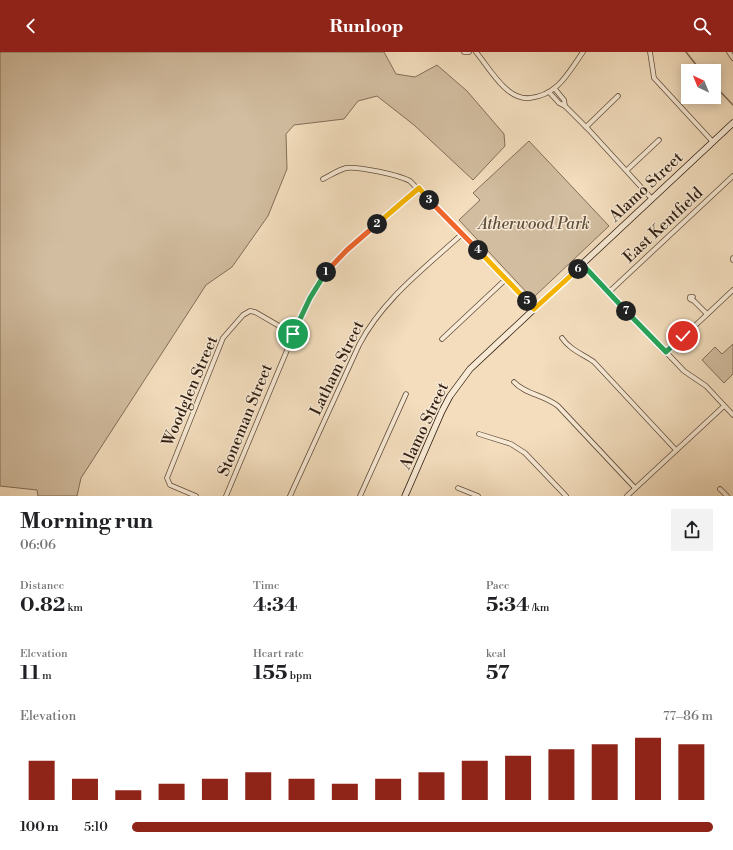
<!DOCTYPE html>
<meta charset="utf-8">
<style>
:root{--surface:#fff;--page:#f2f2f2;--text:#202124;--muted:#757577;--accent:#8f2418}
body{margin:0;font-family:"Libre Bodoni",serif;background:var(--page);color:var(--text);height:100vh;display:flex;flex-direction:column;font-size:15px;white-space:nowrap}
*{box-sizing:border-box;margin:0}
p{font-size:13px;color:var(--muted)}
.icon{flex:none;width:22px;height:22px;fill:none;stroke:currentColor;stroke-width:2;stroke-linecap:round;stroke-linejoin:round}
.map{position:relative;height:444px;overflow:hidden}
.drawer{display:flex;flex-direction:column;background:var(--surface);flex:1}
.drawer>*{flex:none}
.needle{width:26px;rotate:317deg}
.tools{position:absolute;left:681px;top:12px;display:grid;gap:8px}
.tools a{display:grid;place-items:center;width:40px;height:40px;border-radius:0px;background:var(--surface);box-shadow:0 2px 10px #0003;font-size:20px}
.pin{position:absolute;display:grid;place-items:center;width:34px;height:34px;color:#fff;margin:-17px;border:2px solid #fff;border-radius:50%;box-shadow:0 1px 4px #0007}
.km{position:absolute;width:20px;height:20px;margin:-10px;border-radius:50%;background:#222;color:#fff;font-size:11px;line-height:20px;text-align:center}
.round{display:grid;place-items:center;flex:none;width:42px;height:42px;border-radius:0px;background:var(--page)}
.head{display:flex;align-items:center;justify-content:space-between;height:68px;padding:0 20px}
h1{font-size:22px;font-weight:700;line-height:30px}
.figures{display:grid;grid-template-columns:repeat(3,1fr);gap:6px;height:68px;padding:4px 20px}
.figures div{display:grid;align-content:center}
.figures b{font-size:20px;font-weight:700}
.figures small{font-size:11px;font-weight:400}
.figures p{font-size:11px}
.chart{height:112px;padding:8px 20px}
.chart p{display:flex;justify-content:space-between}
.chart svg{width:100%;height:72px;margin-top:4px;stroke:var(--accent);stroke-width:6}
ul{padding:0 20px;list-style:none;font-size:13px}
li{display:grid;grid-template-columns:64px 48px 1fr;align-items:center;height:30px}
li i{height:10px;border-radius:5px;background:var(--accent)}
header{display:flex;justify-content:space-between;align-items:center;height:52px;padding:0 20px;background:var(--accent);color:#fff;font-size:18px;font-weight:700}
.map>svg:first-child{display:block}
.green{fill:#d2bda0;stroke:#826e59}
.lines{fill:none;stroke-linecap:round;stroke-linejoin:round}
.stream{stroke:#7e6a56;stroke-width:1.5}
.minor-casing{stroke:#624e3d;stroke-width:5.5}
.secondary-casing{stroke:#311e12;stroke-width:7}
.minor{stroke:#f7e9d4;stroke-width:4}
.secondary{stroke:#f7e9d4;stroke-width:5.5}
.split-1-casing{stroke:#fff;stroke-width:8}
.split-2-casing{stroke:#fff;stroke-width:8}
.split-3-casing{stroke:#fff;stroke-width:8}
.split-4-casing{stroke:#fff;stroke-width:8}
.split-5-casing{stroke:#fff;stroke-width:8}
.split-6-casing{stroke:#fff;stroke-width:8}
.split-7-casing{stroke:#fff;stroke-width:8}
.split-8-casing{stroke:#fff;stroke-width:8}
.split-1{stroke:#22a559;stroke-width:5}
.split-2{stroke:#f0652b;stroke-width:5}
.split-3{stroke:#f5b400;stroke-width:5}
.split-4{stroke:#f0652b;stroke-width:5}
.split-5{stroke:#f5b400;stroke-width:5}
.split-6{stroke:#f5b400;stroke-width:5}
.split-7{stroke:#22a559;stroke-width:5}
.split-8{stroke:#22a559;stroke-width:5}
.labels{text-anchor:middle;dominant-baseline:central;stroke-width:3;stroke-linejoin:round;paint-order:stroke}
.street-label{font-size:16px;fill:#311e12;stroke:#f7e9d4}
.park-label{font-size:16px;font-style:italic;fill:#614e3d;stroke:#f7e9d4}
</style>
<header><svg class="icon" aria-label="back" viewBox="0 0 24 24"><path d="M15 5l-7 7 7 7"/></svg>Runloop<svg class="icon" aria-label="search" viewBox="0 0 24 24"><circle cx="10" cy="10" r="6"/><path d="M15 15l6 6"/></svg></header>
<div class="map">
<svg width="733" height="444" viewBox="0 0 733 444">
<rect width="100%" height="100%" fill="#f3ddbd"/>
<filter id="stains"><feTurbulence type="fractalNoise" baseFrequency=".005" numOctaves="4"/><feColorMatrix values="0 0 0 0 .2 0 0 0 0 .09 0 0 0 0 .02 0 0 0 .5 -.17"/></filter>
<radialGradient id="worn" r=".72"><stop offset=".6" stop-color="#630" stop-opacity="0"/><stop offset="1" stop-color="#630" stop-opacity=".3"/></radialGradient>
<!-- green -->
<g class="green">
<polygon points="0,0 384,0 396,22 415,25 437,13 467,39 504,82 505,94 473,128 414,73 377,44 358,49 344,67 294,73 286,82 287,117 268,164 232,215 206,233 81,426 77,444 38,444 37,438 0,434"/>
<polygon points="529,89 609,174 535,244 530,244 459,168 480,148 473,141"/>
<polygon points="733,292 733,322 724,331 702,308 715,295 722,302"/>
</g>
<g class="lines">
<!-- stream -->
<g class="stream">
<polyline points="686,0 701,19"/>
<polyline points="714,33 733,53"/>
</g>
<!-- minor casing -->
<g class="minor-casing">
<g id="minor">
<polyline points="464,0 469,0"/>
<path d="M 476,0 C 485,11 493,24 503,34 C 510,41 520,47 530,46 C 558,43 568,21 583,0"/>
<polyline points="650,0 654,26 713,90"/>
<polyline points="729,0 733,6"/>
<polyline points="555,37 564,48 565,54 589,78 652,147"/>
<polyline points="549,40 559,51 565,54"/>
<polyline points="586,75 618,44"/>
<polyline points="627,118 659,88"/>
<path d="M 323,127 C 331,123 338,118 346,116 C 358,114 399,123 410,129 L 534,257"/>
<polyline points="733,206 733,208"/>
<polyline points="582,212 684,319 706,334 733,363"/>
<polyline points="609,240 733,124"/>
<polyline points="693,245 690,245 690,247 694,249 707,262"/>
<path d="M 562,286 C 570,298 583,302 594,310 L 676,398"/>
<polyline points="442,287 506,227"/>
<polyline points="666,301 733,238"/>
<path d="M 514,330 C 525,342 544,343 558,354 L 635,436"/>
<polyline points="479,382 511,392 525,401 566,444"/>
<polyline points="458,436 478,444"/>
<polyline points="720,437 727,444"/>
<polyline points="196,444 170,433 167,426 223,286 243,263 250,259 255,260 293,282"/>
<polyline points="226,444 303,260 322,225 330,215 347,198 419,136"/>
<path d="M 290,444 L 359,293 C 383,247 425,216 462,182"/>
<polyline points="360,444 406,342"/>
<polyline points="627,444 724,354"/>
</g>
</g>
<!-- secondary casing -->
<g class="secondary-casing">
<polyline id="secondary" points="405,444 442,359 450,344 470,317 733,71"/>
</g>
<!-- minor -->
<use href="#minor" class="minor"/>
<!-- secondary -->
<use href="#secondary" class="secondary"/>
</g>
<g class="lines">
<!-- split-1 casing -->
<g class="split-1-casing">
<polyline id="split-1" points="293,282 310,246 326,220"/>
</g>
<!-- split-2 casing -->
<g class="split-2-casing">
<polyline id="split-2" points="326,220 347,198 377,172"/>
</g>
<!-- split-3 casing -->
<g class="split-3-casing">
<polyline id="split-3" points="377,172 419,136 429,148"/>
</g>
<!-- split-4 casing -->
<g class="split-4-casing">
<polyline id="split-4" points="429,148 478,198"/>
</g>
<!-- split-5 casing -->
<g class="split-5-casing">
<polyline id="split-5" points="478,198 527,249"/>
</g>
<!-- split-6 casing -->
<g class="split-6-casing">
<polyline id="split-6" points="527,249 534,257 578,217"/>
</g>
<!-- split-7 casing -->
<g class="split-7-casing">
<polyline id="split-7" points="578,217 582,212 626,259"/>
</g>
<!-- split-8 casing -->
<g class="split-8-casing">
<polyline id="split-8" points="626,259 666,300 683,284"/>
</g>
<!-- split-1 -->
<use href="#split-1" class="split-1"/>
<!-- split-2 -->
<use href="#split-2" class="split-2"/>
<!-- split-3 -->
<use href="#split-3" class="split-3"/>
<!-- split-4 -->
<use href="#split-4" class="split-4"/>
<!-- split-5 -->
<use href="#split-5" class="split-5"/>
<!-- split-6 -->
<use href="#split-6" class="split-6"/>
<!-- split-7 -->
<use href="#split-7" class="split-7"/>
<!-- split-8 -->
<use href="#split-8" class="split-8"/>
</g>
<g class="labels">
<!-- street labels -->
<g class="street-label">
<text transform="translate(646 135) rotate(-43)">Alamo Street</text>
<text transform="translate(663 173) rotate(-43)">East Kentfield</text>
<text transform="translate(337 316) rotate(-64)">Latham Street</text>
<text transform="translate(190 339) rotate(-67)">Woodglen Street</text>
<text transform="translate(245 368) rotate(-68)">Stoneman Street</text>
<text transform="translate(424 374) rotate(-65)">Alamo Street</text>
</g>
<!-- park labels -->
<g class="park-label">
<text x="534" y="172">Atherwood Park</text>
</g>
</g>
<rect width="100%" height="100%" filter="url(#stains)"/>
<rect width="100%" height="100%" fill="url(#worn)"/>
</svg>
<div class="tools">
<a><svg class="needle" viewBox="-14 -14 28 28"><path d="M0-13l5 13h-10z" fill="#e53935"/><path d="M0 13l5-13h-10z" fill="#757577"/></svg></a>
</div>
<div class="pin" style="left:293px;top:282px;background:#1e9e55"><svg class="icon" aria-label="arrive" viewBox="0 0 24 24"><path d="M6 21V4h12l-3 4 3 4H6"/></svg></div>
<div class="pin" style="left:683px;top:284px;background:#d93025"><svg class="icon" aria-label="check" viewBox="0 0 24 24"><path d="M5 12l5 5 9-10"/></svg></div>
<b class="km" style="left:326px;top:220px">1</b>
<b class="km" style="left:377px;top:172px">2</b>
<b class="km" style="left:429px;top:148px">3</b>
<b class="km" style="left:478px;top:198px">4</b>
<b class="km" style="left:527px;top:249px">5</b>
<b class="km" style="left:578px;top:217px">6</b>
<b class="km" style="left:626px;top:259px">7</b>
</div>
<section class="drawer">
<div class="head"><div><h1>Morning run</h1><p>06:06</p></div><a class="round"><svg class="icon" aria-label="share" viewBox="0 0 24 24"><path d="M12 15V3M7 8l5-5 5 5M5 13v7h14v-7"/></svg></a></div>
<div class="figures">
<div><p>Distance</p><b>0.82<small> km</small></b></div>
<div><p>Time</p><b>4:34</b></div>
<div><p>Pace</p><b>5:34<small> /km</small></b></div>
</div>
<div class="figures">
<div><p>Elevation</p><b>11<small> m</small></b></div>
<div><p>Heart rate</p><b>155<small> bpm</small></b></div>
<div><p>kcal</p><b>57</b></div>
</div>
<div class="chart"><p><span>Elevation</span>77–86 m</p>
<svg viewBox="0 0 160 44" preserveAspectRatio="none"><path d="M5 44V20M15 44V31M25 44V38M35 44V34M45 44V31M55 44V27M65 44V31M75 44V34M85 44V31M95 44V27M105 44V20M115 44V17M125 44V13M135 44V10M145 44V6M155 44V10"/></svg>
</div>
<ul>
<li><b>100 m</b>5:10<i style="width:100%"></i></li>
</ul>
</section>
